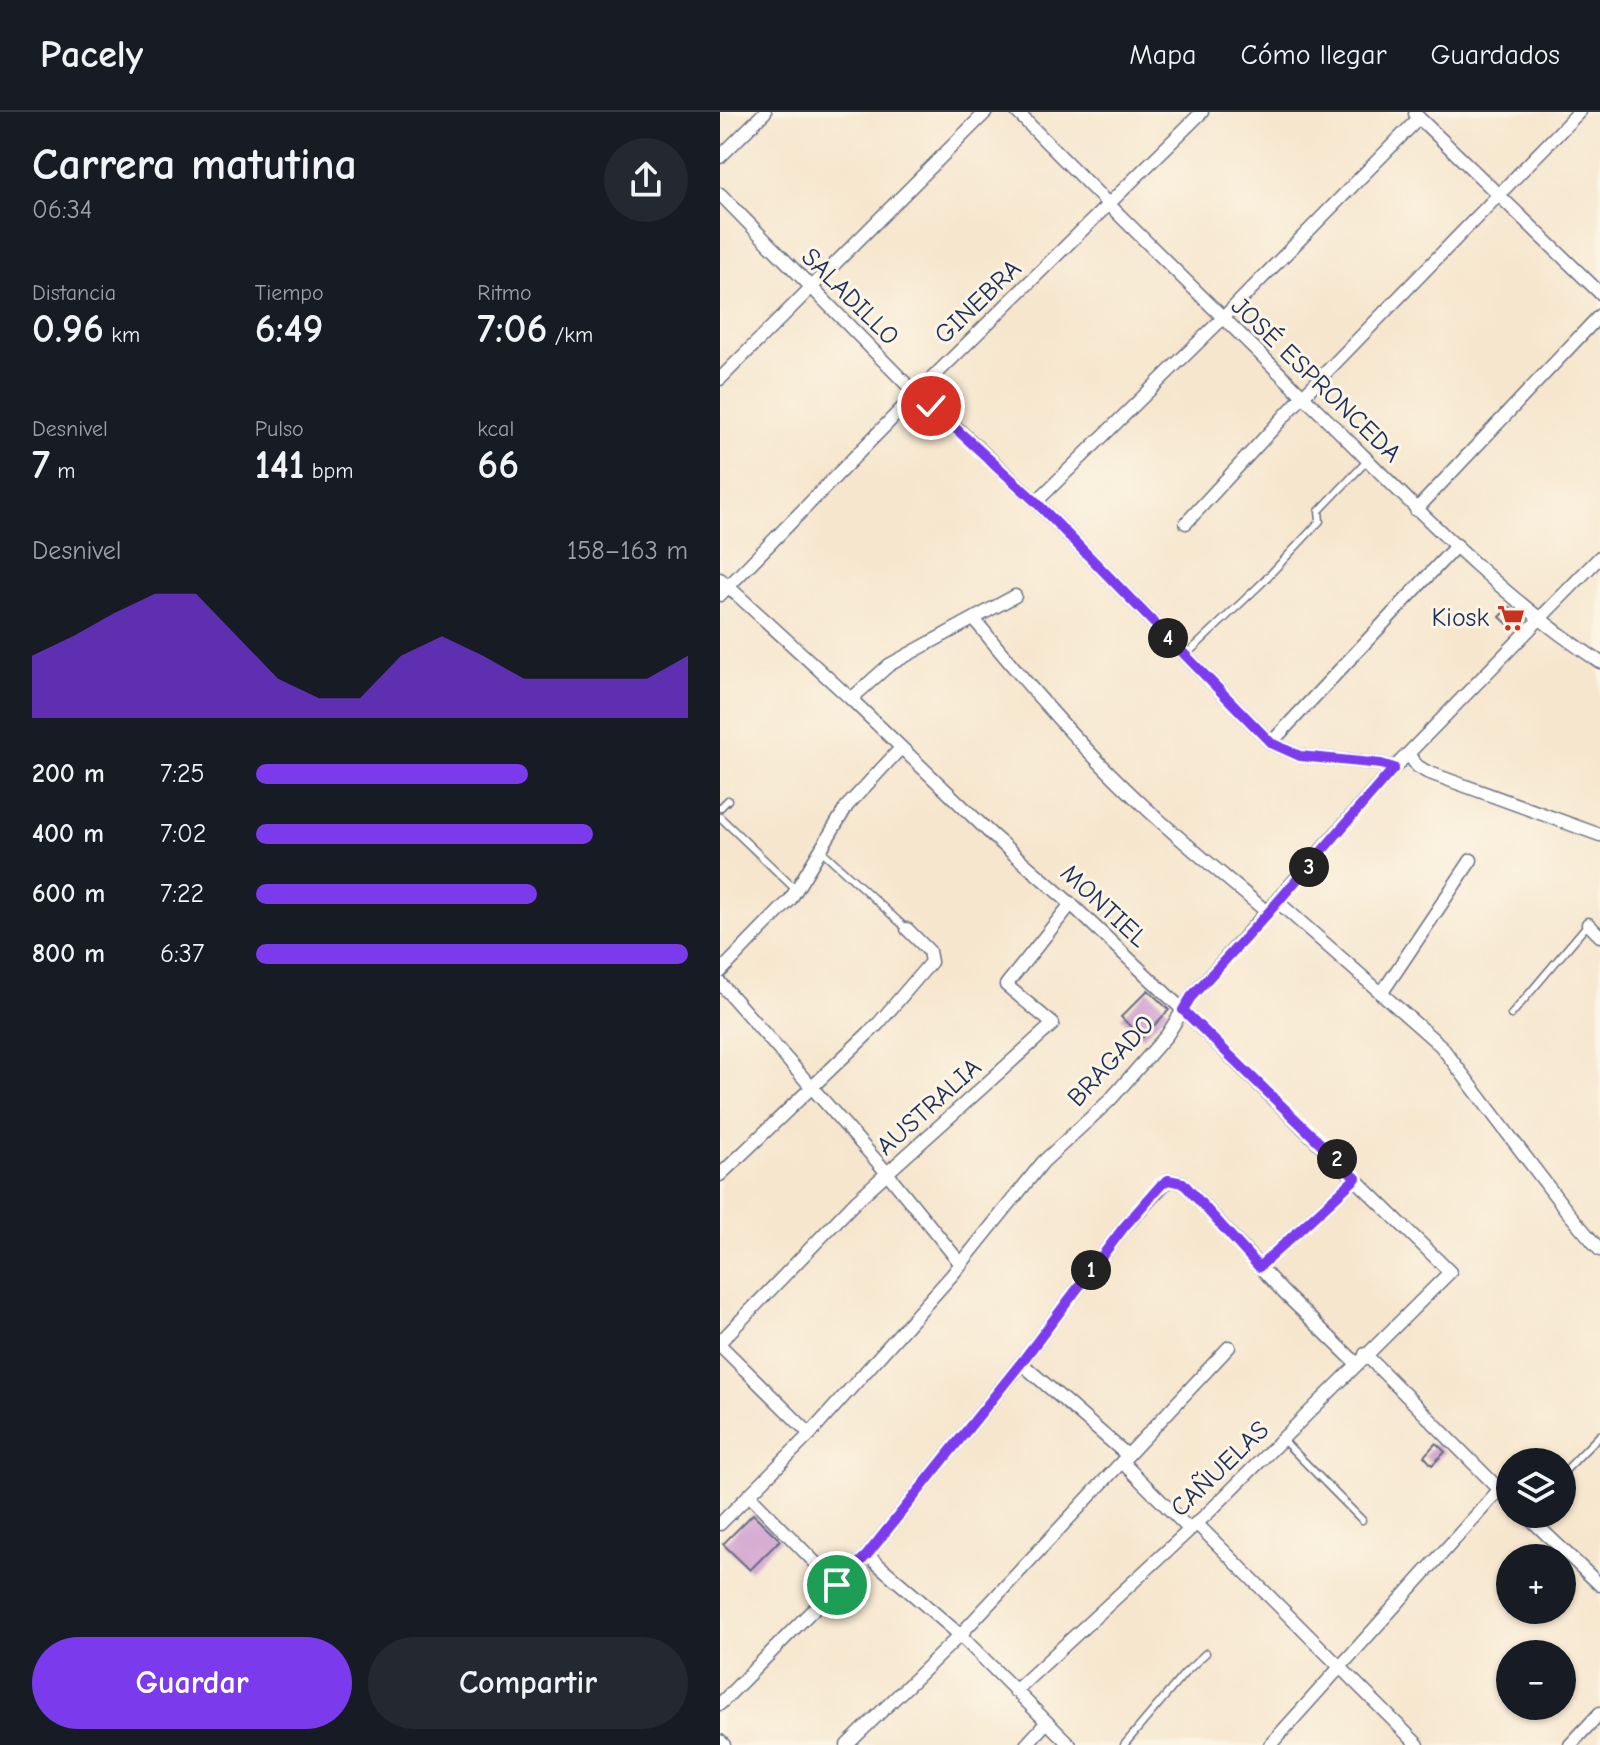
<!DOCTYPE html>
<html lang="es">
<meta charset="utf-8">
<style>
:root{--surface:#171b24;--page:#242831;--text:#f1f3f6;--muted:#9ea1a6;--line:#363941;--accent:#7c3aed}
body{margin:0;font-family:"Comic Neue",sans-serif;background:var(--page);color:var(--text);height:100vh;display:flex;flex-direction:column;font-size:30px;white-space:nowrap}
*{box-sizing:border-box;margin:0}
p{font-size:26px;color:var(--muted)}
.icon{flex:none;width:44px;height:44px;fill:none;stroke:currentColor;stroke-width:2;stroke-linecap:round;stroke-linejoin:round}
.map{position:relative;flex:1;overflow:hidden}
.sheet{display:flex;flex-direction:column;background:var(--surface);width:720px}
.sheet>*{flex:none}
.buttons{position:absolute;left:776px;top:1336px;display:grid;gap:16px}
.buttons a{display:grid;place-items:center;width:80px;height:80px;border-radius:50%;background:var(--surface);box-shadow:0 2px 6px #0004;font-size:40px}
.pin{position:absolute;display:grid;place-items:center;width:68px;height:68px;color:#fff;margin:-34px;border:4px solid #fff;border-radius:50%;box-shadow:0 2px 8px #0007}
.km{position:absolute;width:40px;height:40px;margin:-20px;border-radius:50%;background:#222;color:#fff;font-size:22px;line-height:40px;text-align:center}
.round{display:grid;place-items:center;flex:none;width:84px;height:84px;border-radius:42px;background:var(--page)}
.headline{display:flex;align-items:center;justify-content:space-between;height:136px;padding:0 32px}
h1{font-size:44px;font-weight:600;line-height:60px}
.figures{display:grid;grid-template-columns:repeat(3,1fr);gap:12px;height:136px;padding:8px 32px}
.figures div{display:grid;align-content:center}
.figures b{font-size:40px;font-weight:600}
.figures small{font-size:22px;font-weight:400}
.figures p{font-size:22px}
.chart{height:224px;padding:16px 32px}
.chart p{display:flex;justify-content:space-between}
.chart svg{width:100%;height:144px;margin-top:8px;fill:var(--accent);opacity:.7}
.action{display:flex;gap:16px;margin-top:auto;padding:16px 32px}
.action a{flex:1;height:92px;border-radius:48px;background:var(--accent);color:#fff;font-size:32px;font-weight:600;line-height:92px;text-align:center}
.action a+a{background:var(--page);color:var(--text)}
ul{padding:0 32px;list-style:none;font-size:26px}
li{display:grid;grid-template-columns:128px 96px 1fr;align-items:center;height:60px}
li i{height:20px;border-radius:10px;background:var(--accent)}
header{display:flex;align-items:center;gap:48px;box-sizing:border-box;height:112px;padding:0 40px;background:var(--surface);border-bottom:2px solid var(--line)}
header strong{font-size:38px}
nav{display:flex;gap:44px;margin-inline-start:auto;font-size:28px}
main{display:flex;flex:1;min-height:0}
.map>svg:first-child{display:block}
.building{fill:#c792cc}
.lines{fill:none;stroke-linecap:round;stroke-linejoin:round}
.service-casing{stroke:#686f85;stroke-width:9}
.minor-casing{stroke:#686f85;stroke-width:15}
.service{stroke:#fff;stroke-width:6}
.minor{stroke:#fff;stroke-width:12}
.route-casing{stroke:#fff;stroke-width:16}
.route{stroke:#7c3aed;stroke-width:10}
.labels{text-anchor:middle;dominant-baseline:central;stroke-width:6;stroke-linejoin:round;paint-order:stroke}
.street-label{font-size:26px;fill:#1b2f5e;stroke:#fcf5e5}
.poi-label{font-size:26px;fill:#1b2f5e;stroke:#fcf5e5;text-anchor:end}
</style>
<header>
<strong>Pacely</strong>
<nav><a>Mapa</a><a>Cómo llegar</a><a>Guardados</a></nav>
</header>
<main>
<section class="sheet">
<div class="headline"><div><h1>Carrera matutina</h1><p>06:34</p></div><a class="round"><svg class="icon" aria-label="share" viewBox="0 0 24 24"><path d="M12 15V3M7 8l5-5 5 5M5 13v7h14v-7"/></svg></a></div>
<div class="figures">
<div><p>Distancia</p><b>0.96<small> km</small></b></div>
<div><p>Tiempo</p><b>6:49</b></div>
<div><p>Ritmo</p><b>7:06<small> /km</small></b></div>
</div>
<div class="figures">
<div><p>Desnivel</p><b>7<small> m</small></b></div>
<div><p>Pulso</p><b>141<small> bpm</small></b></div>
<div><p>kcal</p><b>66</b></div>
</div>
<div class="chart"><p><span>Desnivel</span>158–163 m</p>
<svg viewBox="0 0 160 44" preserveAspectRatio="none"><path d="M0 44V25L10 19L20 12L30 6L40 6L50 19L60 32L70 38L80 38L90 25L100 19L110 25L120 32L130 32L140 32L150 32L160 25V44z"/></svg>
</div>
<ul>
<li><b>200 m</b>7:25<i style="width:63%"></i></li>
<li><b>400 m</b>7:02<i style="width:78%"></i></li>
<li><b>600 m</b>7:22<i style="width:65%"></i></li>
<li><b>800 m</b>6:37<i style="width:100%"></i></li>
</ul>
<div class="action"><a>Guardar</a><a>Compartir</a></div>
</section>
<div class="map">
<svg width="880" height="1633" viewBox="0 0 880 1633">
<rect width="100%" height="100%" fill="#fcf5e5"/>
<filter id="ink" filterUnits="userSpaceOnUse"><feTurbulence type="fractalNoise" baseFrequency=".0125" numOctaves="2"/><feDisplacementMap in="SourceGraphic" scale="16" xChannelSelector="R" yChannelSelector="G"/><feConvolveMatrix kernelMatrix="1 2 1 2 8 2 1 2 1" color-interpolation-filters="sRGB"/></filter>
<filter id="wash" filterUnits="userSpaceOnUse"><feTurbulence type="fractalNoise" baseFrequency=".006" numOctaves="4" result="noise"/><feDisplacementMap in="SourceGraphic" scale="32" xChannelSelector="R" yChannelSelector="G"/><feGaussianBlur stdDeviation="1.8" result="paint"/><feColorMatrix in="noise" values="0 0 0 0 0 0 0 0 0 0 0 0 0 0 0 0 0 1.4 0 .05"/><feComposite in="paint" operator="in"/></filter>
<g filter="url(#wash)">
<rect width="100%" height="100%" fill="#f6e6cd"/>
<g id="blocks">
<!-- building -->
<g class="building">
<polygon points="790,495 802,506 792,516 780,505"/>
<polygon points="428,878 449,898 422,926 401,905"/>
<polygon points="716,1331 725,1340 712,1353 704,1344"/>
<polygon points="33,1402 60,1428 30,1458 3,1432"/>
</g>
</g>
</g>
<g filter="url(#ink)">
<use href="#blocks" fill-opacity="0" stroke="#686f85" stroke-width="2"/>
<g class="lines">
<!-- service casing -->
<g class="service-casing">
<g id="service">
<polyline points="465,544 542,471 600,409 599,399 647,349"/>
<polyline points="0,696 8,688"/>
<polyline points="0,705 76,778"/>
<polyline points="102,739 187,817"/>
<polyline points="791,903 868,812"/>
<polyline points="563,1328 642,1408"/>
<polyline points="842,1362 880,1323"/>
<polyline points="404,1633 464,1562 486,1541"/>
</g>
</g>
<!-- minor casing -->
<g class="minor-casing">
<g id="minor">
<path d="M 297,0 C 391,96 486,189 582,283 C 677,375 768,477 880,550"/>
<polyline points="695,2 880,181"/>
<polyline points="0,45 45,0"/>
<polyline points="0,82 196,282 224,304 316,390 551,631 580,644 661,652 674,656"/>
<polyline points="0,267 266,0"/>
<polyline points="316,390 502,207 699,6"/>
<polyline points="696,398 880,203"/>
<polyline points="466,411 583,284 859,0"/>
<polyline points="0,467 131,587 272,723 351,792 463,898 730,1160 490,1399 295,1579"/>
<polyline points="0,483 196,282 482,0"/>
<path d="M 254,507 C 307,573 364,639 427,697 C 466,733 508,767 548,801"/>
<polyline points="131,587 169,553 295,484"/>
<polyline points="551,631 737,433"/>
<polyline points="689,643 697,654 707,660 880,723"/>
<polyline points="558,790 721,934 846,1098 880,1138"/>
<polyline points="868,812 880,824"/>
<polyline points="0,860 70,788 127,694 180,637"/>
<polyline points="0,871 168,1062 241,1152"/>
<polyline points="661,882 751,748"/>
<polyline points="0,1063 158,912 211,850 209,839 187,817"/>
<polyline points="539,1155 636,1066"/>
<polyline points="0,1230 137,1088 333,912 286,873 351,792"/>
<polyline points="0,1233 90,1322"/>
<polyline points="645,1242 790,1388"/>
<polyline points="301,1251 407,1343"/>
<polyline points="402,1350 469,1417"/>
<polyline points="30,1384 117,1473"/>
<polyline points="805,1402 880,1473"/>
<polyline points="476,1411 698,1633"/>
<polyline points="0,1412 90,1322 232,1163 323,1050 390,988 447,923 471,885 674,656 880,445"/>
<polyline points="147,1443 240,1523 350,1633"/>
<polyline points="0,1592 147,1443 301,1251 404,1115 448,1068 463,1071 563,1180 636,1251"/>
<polyline points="0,1629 4,1633"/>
<polyline points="127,1633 240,1523 509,1235"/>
<polyline points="306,1633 326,1611"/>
<polyline points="550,1633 779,1378"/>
<polyline points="850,1633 880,1601"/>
</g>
</g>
<!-- service -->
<use href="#service" class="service"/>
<!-- minor -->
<use href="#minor" class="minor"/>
</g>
</g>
<g class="lines" filter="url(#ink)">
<!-- route casing -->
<g class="route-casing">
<polyline id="route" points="117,1473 147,1443 301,1251 404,1115 441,1073 448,1068 463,1071 539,1155 636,1066 463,898 471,885 548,801 674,656 661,652 580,644 551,631 316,390 211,294"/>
</g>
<!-- route -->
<use href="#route" class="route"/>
</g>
<!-- icons -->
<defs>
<g id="supermarket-bare" transform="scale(2.16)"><path d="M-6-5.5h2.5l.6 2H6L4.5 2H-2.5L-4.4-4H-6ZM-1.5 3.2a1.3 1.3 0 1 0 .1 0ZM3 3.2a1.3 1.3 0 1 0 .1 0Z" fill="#c8321e" stroke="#fcf5e5" stroke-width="2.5" paint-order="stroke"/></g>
</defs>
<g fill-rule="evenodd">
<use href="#supermarket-bare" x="791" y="506"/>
</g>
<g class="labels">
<!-- street labels -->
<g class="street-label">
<text transform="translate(130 185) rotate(45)">SALADILLO</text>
<text transform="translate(258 190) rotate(-44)">GINEBRA</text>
<text transform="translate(596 268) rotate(44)">JOSÉ ESPRONCEDA</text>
<text transform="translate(384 794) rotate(43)">MONTIEL</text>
<text transform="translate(391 949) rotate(-47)">BRAGADO</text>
<text transform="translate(209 995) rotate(-42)">AUSTRALIA</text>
<text transform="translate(500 1357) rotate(-44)">CAÑUELAS</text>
</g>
<!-- poi labels -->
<g class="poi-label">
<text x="769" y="506">Kiosk</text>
</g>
</g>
</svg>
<div class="buttons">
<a><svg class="icon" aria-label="layers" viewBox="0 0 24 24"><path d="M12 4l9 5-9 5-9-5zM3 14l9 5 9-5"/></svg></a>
<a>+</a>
<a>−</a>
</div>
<div class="pin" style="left:117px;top:1473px;background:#1e9e55"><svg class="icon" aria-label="arrive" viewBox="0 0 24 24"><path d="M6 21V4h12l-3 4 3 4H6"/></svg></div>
<div class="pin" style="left:211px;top:294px;background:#d93025"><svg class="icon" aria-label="check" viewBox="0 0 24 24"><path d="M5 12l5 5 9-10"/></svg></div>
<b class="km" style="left:371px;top:1158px">1</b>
<b class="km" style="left:617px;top:1047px">2</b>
<b class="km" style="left:589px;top:755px">3</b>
<b class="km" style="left:448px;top:526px">4</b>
</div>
</main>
